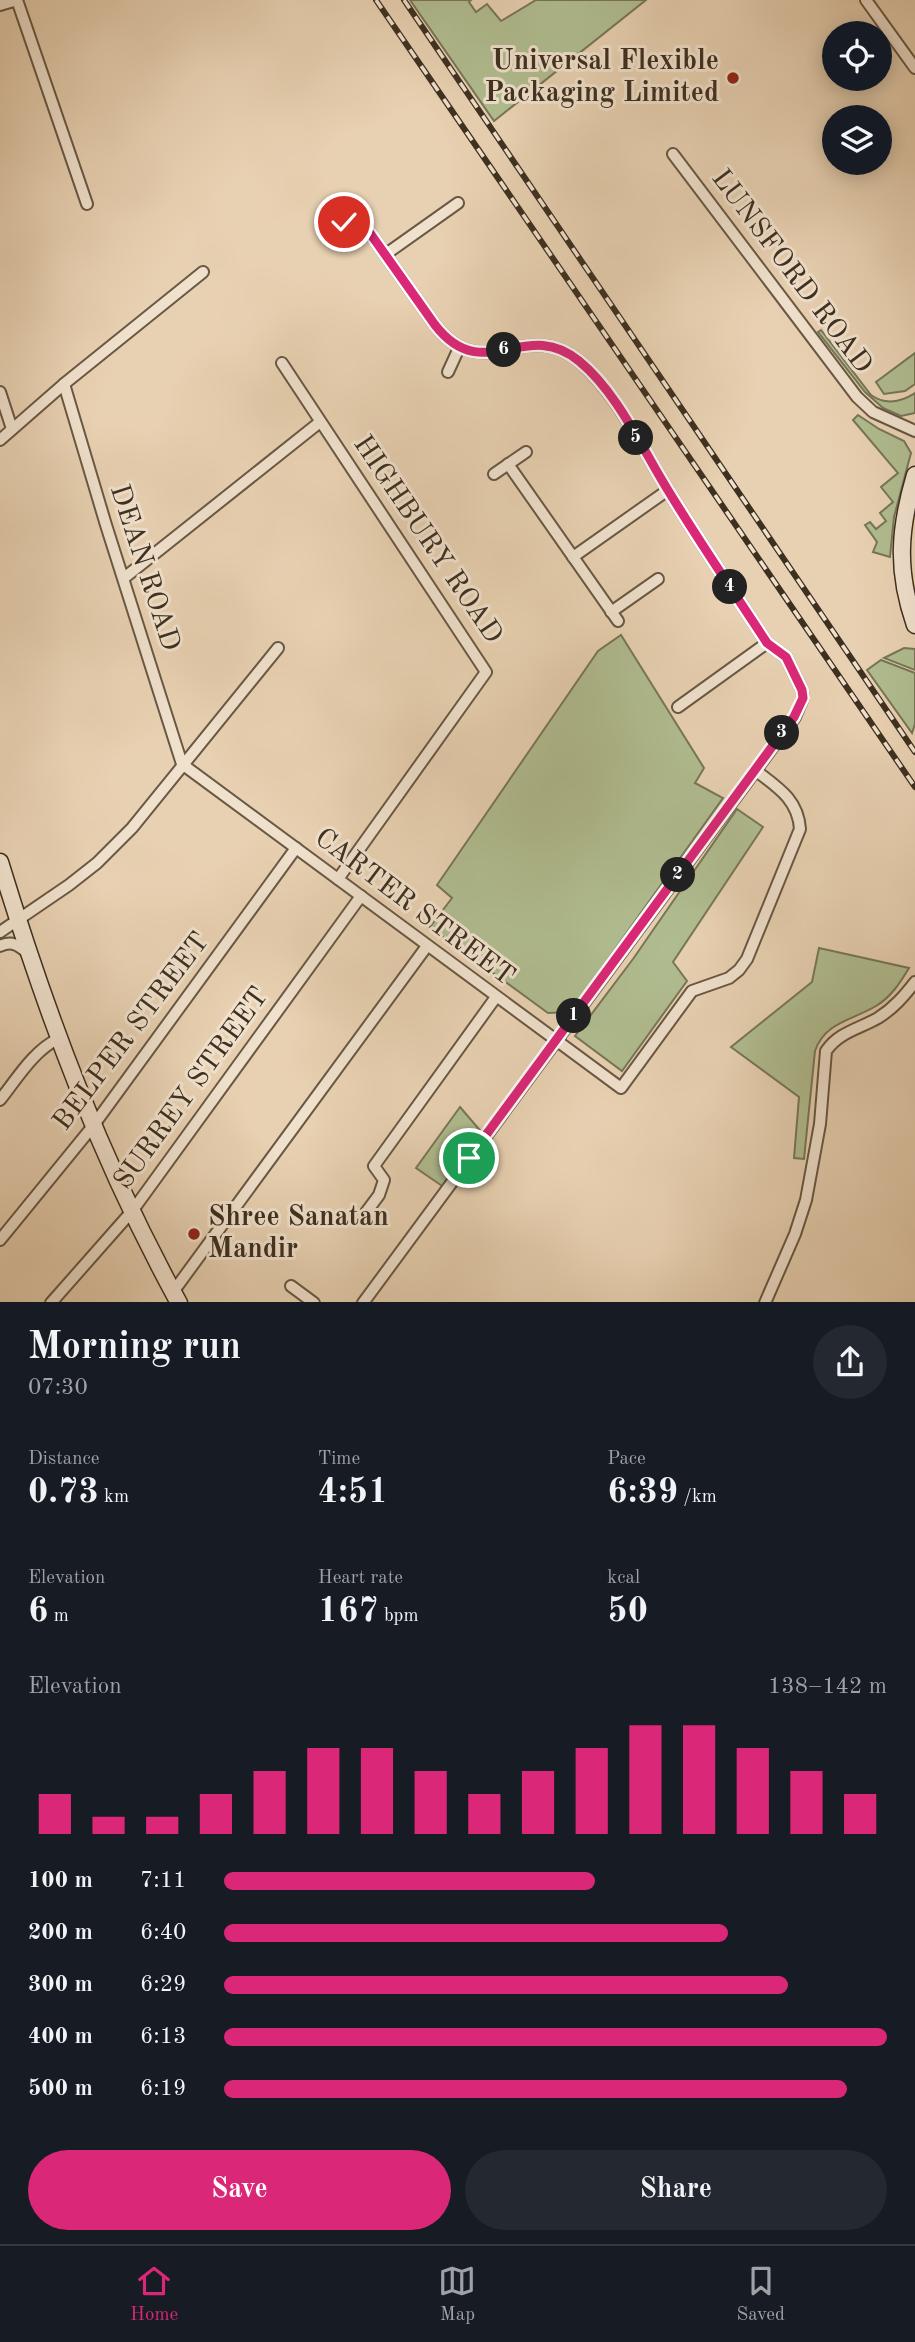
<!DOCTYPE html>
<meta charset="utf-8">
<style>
:root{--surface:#171b24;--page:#242831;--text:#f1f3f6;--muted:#9ea1a6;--line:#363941;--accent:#db2777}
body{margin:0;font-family:"Old Standard TT",serif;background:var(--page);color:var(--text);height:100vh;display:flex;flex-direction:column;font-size:26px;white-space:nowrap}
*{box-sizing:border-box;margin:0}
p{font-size:23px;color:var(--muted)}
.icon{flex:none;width:38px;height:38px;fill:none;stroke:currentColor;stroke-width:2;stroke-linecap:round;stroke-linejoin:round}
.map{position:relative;height:1302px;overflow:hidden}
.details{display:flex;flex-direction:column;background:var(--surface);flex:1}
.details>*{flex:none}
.controls{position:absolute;left:822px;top:21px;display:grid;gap:14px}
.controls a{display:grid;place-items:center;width:70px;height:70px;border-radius:50%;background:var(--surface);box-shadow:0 4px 18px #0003;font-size:35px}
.pin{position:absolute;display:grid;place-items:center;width:60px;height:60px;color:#fff;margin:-30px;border:4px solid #fff;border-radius:50%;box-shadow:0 2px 7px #0007}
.km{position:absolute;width:35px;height:35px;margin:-18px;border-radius:50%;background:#222;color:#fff;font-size:19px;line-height:35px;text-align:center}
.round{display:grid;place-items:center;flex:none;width:74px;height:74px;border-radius:37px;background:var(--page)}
.headline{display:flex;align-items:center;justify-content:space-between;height:119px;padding:0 28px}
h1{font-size:38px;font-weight:800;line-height:52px}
.figures{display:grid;grid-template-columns:repeat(3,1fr);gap:10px;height:119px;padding:7px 28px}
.figures div{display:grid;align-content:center}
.figures b{font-size:35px;font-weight:800}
.figures small{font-size:19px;font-weight:400}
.figures p{font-size:19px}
.chart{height:196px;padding:14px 28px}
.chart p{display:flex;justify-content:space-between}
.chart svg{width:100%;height:126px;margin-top:7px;stroke:var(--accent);stroke-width:6}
.primary-button{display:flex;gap:14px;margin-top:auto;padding:14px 28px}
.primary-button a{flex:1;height:80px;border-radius:42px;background:var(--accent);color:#fff;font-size:28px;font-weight:800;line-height:80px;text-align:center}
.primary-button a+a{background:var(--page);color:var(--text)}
ul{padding:0 28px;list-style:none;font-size:23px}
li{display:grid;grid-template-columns:112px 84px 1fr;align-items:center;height:52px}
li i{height:18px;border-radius:9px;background:var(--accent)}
.dock{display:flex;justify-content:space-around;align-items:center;height:98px;border-top:2px solid var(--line);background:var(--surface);font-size:19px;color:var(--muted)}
.dock a{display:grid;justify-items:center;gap:4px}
.dock .current{color:var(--accent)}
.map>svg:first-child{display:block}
.green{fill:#b0bd90;stroke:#777658;stroke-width:2}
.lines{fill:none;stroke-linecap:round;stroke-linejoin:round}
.street-casing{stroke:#685844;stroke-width:14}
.secondary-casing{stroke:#3e3020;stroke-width:19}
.street{stroke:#f0e1cd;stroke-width:10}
.secondary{stroke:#f0e1cd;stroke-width:16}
.rail-casing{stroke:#3e3020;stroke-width:6}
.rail{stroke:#f0e1cd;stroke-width:3.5;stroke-dasharray:10;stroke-linecap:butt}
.route-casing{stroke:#fff;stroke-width:14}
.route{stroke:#db2777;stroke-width:9}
.poi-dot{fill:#8f2418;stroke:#f0e1cd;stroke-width:2.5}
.labels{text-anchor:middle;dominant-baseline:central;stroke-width:6;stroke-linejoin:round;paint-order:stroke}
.poi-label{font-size:28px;font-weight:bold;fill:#3e3020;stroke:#f0e1cd;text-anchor:end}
.street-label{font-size:28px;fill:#3e3020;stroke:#f0e1cd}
</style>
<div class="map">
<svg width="915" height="1303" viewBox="0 0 915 1303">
<rect width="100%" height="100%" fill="#e8d1b2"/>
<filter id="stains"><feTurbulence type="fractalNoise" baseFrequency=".00286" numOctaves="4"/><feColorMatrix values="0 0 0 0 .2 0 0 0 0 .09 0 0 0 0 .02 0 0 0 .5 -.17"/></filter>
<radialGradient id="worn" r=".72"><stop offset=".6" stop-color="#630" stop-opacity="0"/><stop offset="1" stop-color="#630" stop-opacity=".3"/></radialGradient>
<!-- green -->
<g class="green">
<polygon points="410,0 471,0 469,2 476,12 487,4 501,21 536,0 646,0 494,121"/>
<path d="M 821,330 L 871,395 C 885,405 901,402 915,393 L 915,413 L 901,416 L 883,408 L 865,392 L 818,332 Z"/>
<polygon points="915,353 915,384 905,391 884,394 876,382"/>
<polygon points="858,415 879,429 904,441 911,453 894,517 890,557 873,552 877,542 865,525 870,522 876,529 886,521 880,513 893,502 881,487 898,473 853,420"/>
<polygon points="621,635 704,768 695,783 723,798 570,1012 548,1013 430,927 452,898 437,885 598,651"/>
<polygon points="904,648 915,649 915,670 884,658"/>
<polygon points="881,660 915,673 915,724 912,733 867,670"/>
<polygon points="737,809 763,827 673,962 687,981 622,1071 575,1036 633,959"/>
<path d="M 819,948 L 909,968 C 900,983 891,997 876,1006 C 853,1020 825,1022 815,1051 L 804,1159 L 794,1158 L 799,1097 L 731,1047 L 812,982 Z"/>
<polygon points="460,1107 484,1135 445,1188 416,1168"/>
</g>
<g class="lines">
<!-- street casing -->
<g class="street-casing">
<g id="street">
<polyline points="17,0 87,204"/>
<polyline points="866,0 915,68"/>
<polyline points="0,5 17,0"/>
<polyline points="673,154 857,397 873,412 915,431"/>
<path d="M 335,229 L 355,212 L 435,325 C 484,388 525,316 579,361 C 616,392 641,446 666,487 C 698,540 733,591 767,643 L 786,657 L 802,690 L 803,698 L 795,717 L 363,1303"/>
<polyline points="386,254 458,203"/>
<polyline points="282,363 486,672 338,879"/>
<polyline points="448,372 459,348"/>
<polyline points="64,384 106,525 182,764"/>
<polyline points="0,392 12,429"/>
<polyline points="0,440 64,384 203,272"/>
<polyline points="508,464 618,621"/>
<polyline points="494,474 526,452"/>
<polyline points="573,557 668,490"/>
<polyline points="124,578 320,422"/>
<polyline points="611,612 658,579"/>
<polyline points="678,707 767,643"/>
<path d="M 182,764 L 621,1088 L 692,991 L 729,978 L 739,970 L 747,959 L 800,829 C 798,799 777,787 755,770"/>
<polyline points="0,932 69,885 97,863 132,828 278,648"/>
<path d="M 0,946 C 13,940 19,946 29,954"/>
<path d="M 0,1100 C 16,1080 34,1050 58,1039"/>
<polyline points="361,1219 379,1195 384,1180 374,1166 496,997"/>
<polyline points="0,1240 93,1126 296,848"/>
<polyline points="291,1286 314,1303"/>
<polyline points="173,1292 427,946"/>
<polyline points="51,1303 133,1210 361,896"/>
<path d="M 765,1303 L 795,1234 L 806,1200 L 820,1124 L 826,1051 C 839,1032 859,1029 878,1018 C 894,1008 904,996 915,982"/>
</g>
</g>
<!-- secondary casing -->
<g class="secondary-casing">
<g id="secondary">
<path d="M 915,475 C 899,529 896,571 915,625"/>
<path d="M 0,862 C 47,1016 101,1161 179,1303"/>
</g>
</g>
<!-- street -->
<use href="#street" class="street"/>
<!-- secondary -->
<use href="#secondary" class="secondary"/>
<!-- rail casing -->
<g class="rail-casing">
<g id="rail">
<polyline points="376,0 915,787"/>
<polyline points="404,0 915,752"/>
</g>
</g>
<!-- rail -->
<use href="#rail" class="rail"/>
</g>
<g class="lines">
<!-- route casing -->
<g class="route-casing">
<path id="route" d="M 344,222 L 355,212 L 435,325 C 484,388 525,316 579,361 C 616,391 641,446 666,487 C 698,540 733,591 767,643 L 786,657 L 802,690 L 803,698 L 794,717 L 469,1158"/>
</g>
<!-- route -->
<use href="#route" class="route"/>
</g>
<!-- markers -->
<g class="poi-dot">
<circle cx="733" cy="78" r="7"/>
<circle cx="194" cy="1234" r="7"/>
</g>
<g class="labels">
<!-- poi labels -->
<g class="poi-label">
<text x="719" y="62">Universal Flexible<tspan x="719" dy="32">Packaging Limited</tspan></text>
<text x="208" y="1218" text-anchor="start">Shree Sanatan<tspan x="208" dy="32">Mandir</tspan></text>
</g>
<!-- street labels -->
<g class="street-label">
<text transform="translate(791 272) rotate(53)">LUNSFORD ROAD</text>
<text transform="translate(427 540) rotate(56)">HIGHBURY ROAD</text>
<text transform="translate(144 568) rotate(72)">DEAN ROAD</text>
<text transform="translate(414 908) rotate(37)">CARTER STREET</text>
<text transform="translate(132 1032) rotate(-53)">BELPER STREET</text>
<text transform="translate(192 1089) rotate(-54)">SURREY STREET</text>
</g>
</g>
<rect width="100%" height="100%" filter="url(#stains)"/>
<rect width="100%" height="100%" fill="url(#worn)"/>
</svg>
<div class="controls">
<a><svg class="icon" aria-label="locate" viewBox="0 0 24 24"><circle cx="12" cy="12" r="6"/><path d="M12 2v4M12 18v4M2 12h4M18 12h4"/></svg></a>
<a><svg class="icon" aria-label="layers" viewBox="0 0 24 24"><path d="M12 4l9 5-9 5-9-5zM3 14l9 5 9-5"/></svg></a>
</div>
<div class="pin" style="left:469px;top:1158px;background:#1e9e55"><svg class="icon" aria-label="arrive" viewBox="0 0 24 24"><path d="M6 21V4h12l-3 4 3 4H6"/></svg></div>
<div class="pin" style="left:344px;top:222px;background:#d93025"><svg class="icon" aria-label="check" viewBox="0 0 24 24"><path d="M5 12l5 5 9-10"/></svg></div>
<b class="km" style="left:574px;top:1016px">1</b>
<b class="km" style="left:678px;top:875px">2</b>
<b class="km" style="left:782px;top:733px">3</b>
<b class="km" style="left:730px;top:587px">4</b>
<b class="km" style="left:636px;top:438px">5</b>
<b class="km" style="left:504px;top:350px">6</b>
</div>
<section class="details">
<div class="headline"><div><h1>Morning run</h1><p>07:30</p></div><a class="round"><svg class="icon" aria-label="share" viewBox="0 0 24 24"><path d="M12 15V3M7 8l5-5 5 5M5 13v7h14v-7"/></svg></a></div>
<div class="figures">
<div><p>Distance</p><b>0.73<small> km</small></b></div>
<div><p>Time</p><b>4:51</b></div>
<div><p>Pace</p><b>6:39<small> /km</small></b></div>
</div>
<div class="figures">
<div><p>Elevation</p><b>6<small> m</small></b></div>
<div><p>Heart rate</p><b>167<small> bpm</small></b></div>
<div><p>kcal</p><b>50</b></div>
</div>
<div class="chart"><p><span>Elevation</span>138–142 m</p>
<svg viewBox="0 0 160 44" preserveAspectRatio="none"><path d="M5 44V30M15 44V38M25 44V38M35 44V30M45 44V22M55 44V14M65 44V14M75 44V22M85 44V30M95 44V22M105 44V14M115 44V6M125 44V6M135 44V14M145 44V22M155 44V30"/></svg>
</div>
<ul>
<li><b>100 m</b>7:11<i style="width:56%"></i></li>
<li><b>200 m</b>6:40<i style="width:76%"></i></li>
<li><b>300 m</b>6:29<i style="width:85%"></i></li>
<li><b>400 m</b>6:13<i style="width:100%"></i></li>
<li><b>500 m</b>6:19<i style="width:94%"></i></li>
</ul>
<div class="primary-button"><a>Save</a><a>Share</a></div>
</section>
<nav class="dock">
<a class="current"><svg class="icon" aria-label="home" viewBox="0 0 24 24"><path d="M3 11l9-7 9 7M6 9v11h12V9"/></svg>Home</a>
<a><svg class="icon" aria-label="map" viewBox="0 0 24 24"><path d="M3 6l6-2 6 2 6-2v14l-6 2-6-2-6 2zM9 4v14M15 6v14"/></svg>Map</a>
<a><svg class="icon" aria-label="saved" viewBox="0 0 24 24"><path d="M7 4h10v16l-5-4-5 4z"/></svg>Saved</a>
</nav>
